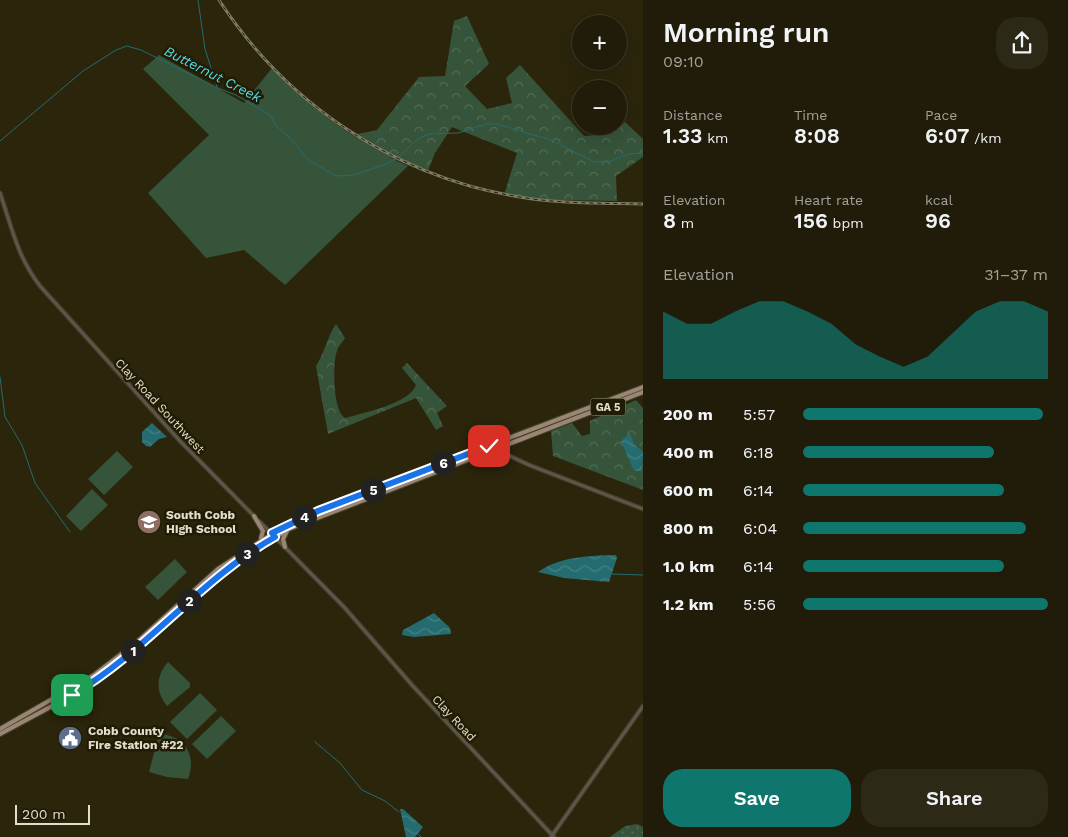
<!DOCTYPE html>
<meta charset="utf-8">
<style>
:root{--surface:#201c09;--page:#2d2917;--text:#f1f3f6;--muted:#a2a19c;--line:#3d3a2a;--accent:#0f766e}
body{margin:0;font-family:"Work Sans",sans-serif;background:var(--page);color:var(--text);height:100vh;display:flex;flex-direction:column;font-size:19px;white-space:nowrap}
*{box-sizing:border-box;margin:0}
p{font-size:16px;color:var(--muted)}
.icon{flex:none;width:28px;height:28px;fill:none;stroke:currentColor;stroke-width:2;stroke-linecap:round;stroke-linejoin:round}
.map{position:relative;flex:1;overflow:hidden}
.details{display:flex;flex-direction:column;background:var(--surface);width:425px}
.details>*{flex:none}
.fabs{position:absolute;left:572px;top:15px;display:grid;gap:10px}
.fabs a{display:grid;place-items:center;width:55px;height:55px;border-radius:50%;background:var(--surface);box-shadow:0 5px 20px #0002,0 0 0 1px var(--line);font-size:25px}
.scale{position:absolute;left:15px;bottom:12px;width:75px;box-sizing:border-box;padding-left:5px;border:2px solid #e1decf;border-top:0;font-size:14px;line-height:18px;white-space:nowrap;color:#e1decf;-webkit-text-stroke:4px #211c03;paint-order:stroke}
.pin{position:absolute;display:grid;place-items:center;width:42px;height:42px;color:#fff;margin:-21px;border-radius:10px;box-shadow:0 2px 8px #0006}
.km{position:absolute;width:25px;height:25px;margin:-12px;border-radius:50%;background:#222;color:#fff;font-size:14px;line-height:25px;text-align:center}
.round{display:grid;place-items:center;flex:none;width:52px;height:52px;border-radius:20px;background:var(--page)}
.overview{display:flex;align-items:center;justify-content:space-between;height:85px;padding:0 20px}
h1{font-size:28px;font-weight:600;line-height:38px}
.metrics{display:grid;grid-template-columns:repeat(3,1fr);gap:8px;height:85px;padding:5px 20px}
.metrics div{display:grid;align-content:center}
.metrics b{font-size:21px;font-weight:600}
.metrics small{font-size:14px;font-weight:400}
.metrics p{font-size:14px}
.chart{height:140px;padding:10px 20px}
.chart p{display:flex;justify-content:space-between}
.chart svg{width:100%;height:90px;margin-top:5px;fill:var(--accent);opacity:.7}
.action{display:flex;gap:10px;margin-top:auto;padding:10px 20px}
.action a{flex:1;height:58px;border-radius:20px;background:var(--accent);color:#fff;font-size:20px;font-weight:600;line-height:58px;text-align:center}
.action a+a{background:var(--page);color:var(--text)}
ul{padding:0 20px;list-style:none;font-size:16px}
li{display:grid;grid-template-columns:80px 60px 1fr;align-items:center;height:38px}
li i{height:12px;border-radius:6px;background:var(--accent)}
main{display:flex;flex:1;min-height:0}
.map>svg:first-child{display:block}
.grass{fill:#36543a}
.forest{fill:url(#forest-crowns)}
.park{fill:url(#park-dots)}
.water{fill:url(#water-waves)}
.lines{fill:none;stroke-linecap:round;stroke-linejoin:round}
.stream{stroke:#256c70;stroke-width:1}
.minor-casing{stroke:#48432b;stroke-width:5}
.major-casing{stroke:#48432b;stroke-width:6}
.minor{stroke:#60564e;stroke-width:2.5}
.major{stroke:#9b8676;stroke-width:4}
.rail-casing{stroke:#7e7a65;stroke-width:3}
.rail{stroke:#211c03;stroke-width:1;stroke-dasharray:4;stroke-linecap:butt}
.route-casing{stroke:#fff;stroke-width:10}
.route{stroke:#1a73e8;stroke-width:6}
.labels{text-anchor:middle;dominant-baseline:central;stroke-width:5;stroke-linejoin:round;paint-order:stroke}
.shield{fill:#211c03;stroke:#a7a492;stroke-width:1}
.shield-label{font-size:11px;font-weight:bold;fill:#e1decf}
.street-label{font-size:12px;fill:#e1decf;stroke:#211c03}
.poi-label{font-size:12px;font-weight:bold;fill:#e1decf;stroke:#211c03;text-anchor:start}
.water-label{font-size:14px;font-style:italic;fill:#51dae1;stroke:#211c03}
</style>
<main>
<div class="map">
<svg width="643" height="837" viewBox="0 0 643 837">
<defs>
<pattern id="forest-crowns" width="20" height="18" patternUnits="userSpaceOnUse" patternTransform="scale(1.25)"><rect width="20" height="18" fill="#36543a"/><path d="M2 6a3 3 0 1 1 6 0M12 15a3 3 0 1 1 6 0" fill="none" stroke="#536c55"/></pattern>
<pattern id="park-dots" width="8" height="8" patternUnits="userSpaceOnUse" patternTransform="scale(1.25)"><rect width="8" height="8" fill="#36543a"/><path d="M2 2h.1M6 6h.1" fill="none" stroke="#536c55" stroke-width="1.8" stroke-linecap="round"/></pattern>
<pattern id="water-waves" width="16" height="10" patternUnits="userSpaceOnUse" patternTransform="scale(1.25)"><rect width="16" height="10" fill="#256c70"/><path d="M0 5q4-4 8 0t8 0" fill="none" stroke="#448183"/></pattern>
</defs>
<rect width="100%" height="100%" fill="#2b250c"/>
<!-- grass -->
<g class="grass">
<path d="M 159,55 L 244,103 L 272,68 C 312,109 356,142 408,166 L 285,285 L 244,250 L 206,258 L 148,193 L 209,135 L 143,69 Z"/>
<polygon points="117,451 133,467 104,495 88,479"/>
<polygon points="92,489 108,505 81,531 66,516"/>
<polygon points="175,559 187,572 158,600 145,587"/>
<path d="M 168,662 L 190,683 L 190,687 L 167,706 C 155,691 156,676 168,662 Z"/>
<polygon points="200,693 217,710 187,739 170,722"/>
<polygon points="221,716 236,731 207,759 192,744"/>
<path d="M 159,734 C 185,735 197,756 188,779 L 167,777 L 149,772 Z"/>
</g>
<!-- forest -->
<g class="forest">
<polygon points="467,16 489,64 465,86 487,109 512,103 506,78 520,65 584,136 611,134 625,122 643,139 643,157 616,176 617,201 554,200 504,195 517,153 452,127 435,153 427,173 373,150 353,135 377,130 419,77 445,76 454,21"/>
<path d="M 336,324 L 345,338 C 343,342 338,346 337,351 C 332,363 333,415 346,418 C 365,412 409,404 416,385 L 402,368 L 407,363 L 447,406 L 437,413 L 443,426 L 436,430 L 416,398 L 328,434 L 316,366 C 325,352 327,337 336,324 Z"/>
<polygon points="636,400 643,408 643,490 553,456 551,431 572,423 582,436 590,434 590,421"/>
</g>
<!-- park -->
<polygon class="park" points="637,824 643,827 643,837 610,837 625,826"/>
<!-- water -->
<g class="water">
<polygon points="152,423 167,437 159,439 150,447 146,446 142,442 142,432"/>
<polygon points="630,433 634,444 643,452 642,471 636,471 633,469 621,441"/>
<path d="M 616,555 L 617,558 L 609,582 L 564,578 L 538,572 C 561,556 589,556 616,555 Z"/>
<polygon points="434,613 450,628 451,634 414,637 402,635 403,630"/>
<polygon points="400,809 403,809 423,827 415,837 406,837"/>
</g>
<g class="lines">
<!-- stream -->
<g class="stream">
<polyline points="198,0 205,49 217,87"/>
<polyline points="0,141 83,71 116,50 127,46 141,50 218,88 236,95 265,112 271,116 276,126 288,136 310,161 336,176 354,175 386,164 399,157 415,141 428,134 458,133 486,124 497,124 551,140 594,162 608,162 629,154 643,153"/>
<polyline points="0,377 5,417 22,445 35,483 70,532"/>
<polyline points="612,574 643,575"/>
<polyline points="315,742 340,763 362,790 385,801 399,812"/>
<polyline points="418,834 421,837"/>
</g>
<!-- minor casing -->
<g class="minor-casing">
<g id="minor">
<path d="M 0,193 C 12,228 17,256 40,286 L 180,441 L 255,517"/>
<polyline points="489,446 529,465 643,509"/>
<polyline points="259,521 344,607 412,685 554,837"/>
<polyline points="551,837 643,706"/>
</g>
</g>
<!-- major casing -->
<g class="major-casing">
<g id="major">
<polyline points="506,445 504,449 507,455"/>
<polyline points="254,516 263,531 261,538"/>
<polyline points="285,547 283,539 287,531"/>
<polyline points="0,729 94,675 137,642 218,569 281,528 406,477 643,387"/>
<polyline points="0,734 67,698 104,674 138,647 231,565 289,529 643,392"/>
</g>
</g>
<!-- minor -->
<use href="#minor" class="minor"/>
<!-- major -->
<use href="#major" class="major"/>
<!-- rail casing -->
<g class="rail-casing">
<path id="rail" d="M 219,0 C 286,103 393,175 514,196 C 556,204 600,203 643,204"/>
</g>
<!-- rail -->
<use href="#rail" class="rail"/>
</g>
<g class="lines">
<!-- route casing -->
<g class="route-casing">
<path id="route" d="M 72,695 C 147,651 200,579 275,537 L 272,533 L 318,511 L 489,446"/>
</g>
<!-- route -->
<use href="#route" class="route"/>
</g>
<!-- icons -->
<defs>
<g id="school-disc" transform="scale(1.25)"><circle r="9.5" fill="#8d6e63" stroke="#211c03"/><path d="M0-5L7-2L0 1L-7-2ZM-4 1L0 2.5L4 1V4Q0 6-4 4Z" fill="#fff"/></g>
<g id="civic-disc" transform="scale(1.25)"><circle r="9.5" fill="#5c6f8a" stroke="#211c03"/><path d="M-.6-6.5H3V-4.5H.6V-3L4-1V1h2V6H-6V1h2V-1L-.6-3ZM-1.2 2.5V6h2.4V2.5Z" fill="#fff"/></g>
</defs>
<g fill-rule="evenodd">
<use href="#school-disc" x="149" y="522"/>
<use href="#civic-disc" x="70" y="738"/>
</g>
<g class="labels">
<!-- shield labels -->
<rect class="shield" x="590.5" y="398.5" width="35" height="17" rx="4"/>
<g class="shield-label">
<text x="608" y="407">GA 5</text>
</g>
<!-- street labels -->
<g class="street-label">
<text transform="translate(160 406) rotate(47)">Clay Road Southwest</text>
<text transform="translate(454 718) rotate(47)">Clay Road</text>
</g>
<!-- poi labels -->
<g class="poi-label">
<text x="166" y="515">South Cobb<tspan x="166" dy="14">High School</tspan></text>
<text x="88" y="731">Cobb County<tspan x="88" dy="14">Fire Station #22</tspan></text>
</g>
<!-- water labels -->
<g class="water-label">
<text transform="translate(213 74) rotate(27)">Butternut Creek</text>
</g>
</g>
</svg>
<div class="fabs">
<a>+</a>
<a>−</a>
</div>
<div class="scale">200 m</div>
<div class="pin" style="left:72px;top:695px;background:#1e9e55"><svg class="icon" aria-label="arrive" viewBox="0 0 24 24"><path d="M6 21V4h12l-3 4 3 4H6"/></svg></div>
<div class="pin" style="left:489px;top:446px;background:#d93025"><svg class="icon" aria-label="check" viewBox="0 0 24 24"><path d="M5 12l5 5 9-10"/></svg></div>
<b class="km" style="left:133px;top:651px">1</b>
<b class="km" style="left:189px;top:601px">2</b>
<b class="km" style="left:247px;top:554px">3</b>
<b class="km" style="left:304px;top:517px">4</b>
<b class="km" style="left:373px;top:490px">5</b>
<b class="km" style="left:443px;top:463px">6</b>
</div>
<section class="details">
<div class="overview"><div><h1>Morning run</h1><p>09:10</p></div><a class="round"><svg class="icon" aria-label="share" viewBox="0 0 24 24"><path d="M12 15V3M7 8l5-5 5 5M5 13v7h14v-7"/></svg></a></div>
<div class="metrics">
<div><p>Distance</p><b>1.33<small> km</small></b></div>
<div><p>Time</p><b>8:08</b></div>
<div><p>Pace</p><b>6:07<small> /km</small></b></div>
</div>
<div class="metrics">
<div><p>Elevation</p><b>8<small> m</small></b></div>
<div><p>Heart rate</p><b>156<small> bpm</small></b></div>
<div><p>kcal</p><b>96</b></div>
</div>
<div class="chart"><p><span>Elevation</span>31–37 m</p>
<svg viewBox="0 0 160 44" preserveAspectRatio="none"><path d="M0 44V11L10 17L20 17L30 11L40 6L50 6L60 11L70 17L80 27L90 33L100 38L110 33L120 22L130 11L140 6L150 6L160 11V44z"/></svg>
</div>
<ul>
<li><b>200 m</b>5:57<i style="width:98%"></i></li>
<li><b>400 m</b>6:18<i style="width:78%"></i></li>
<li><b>600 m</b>6:14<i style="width:82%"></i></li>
<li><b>800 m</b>6:04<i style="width:91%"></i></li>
<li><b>1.0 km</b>6:14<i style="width:82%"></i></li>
<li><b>1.2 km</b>5:56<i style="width:100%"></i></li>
</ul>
<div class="action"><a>Save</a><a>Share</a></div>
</section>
</main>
